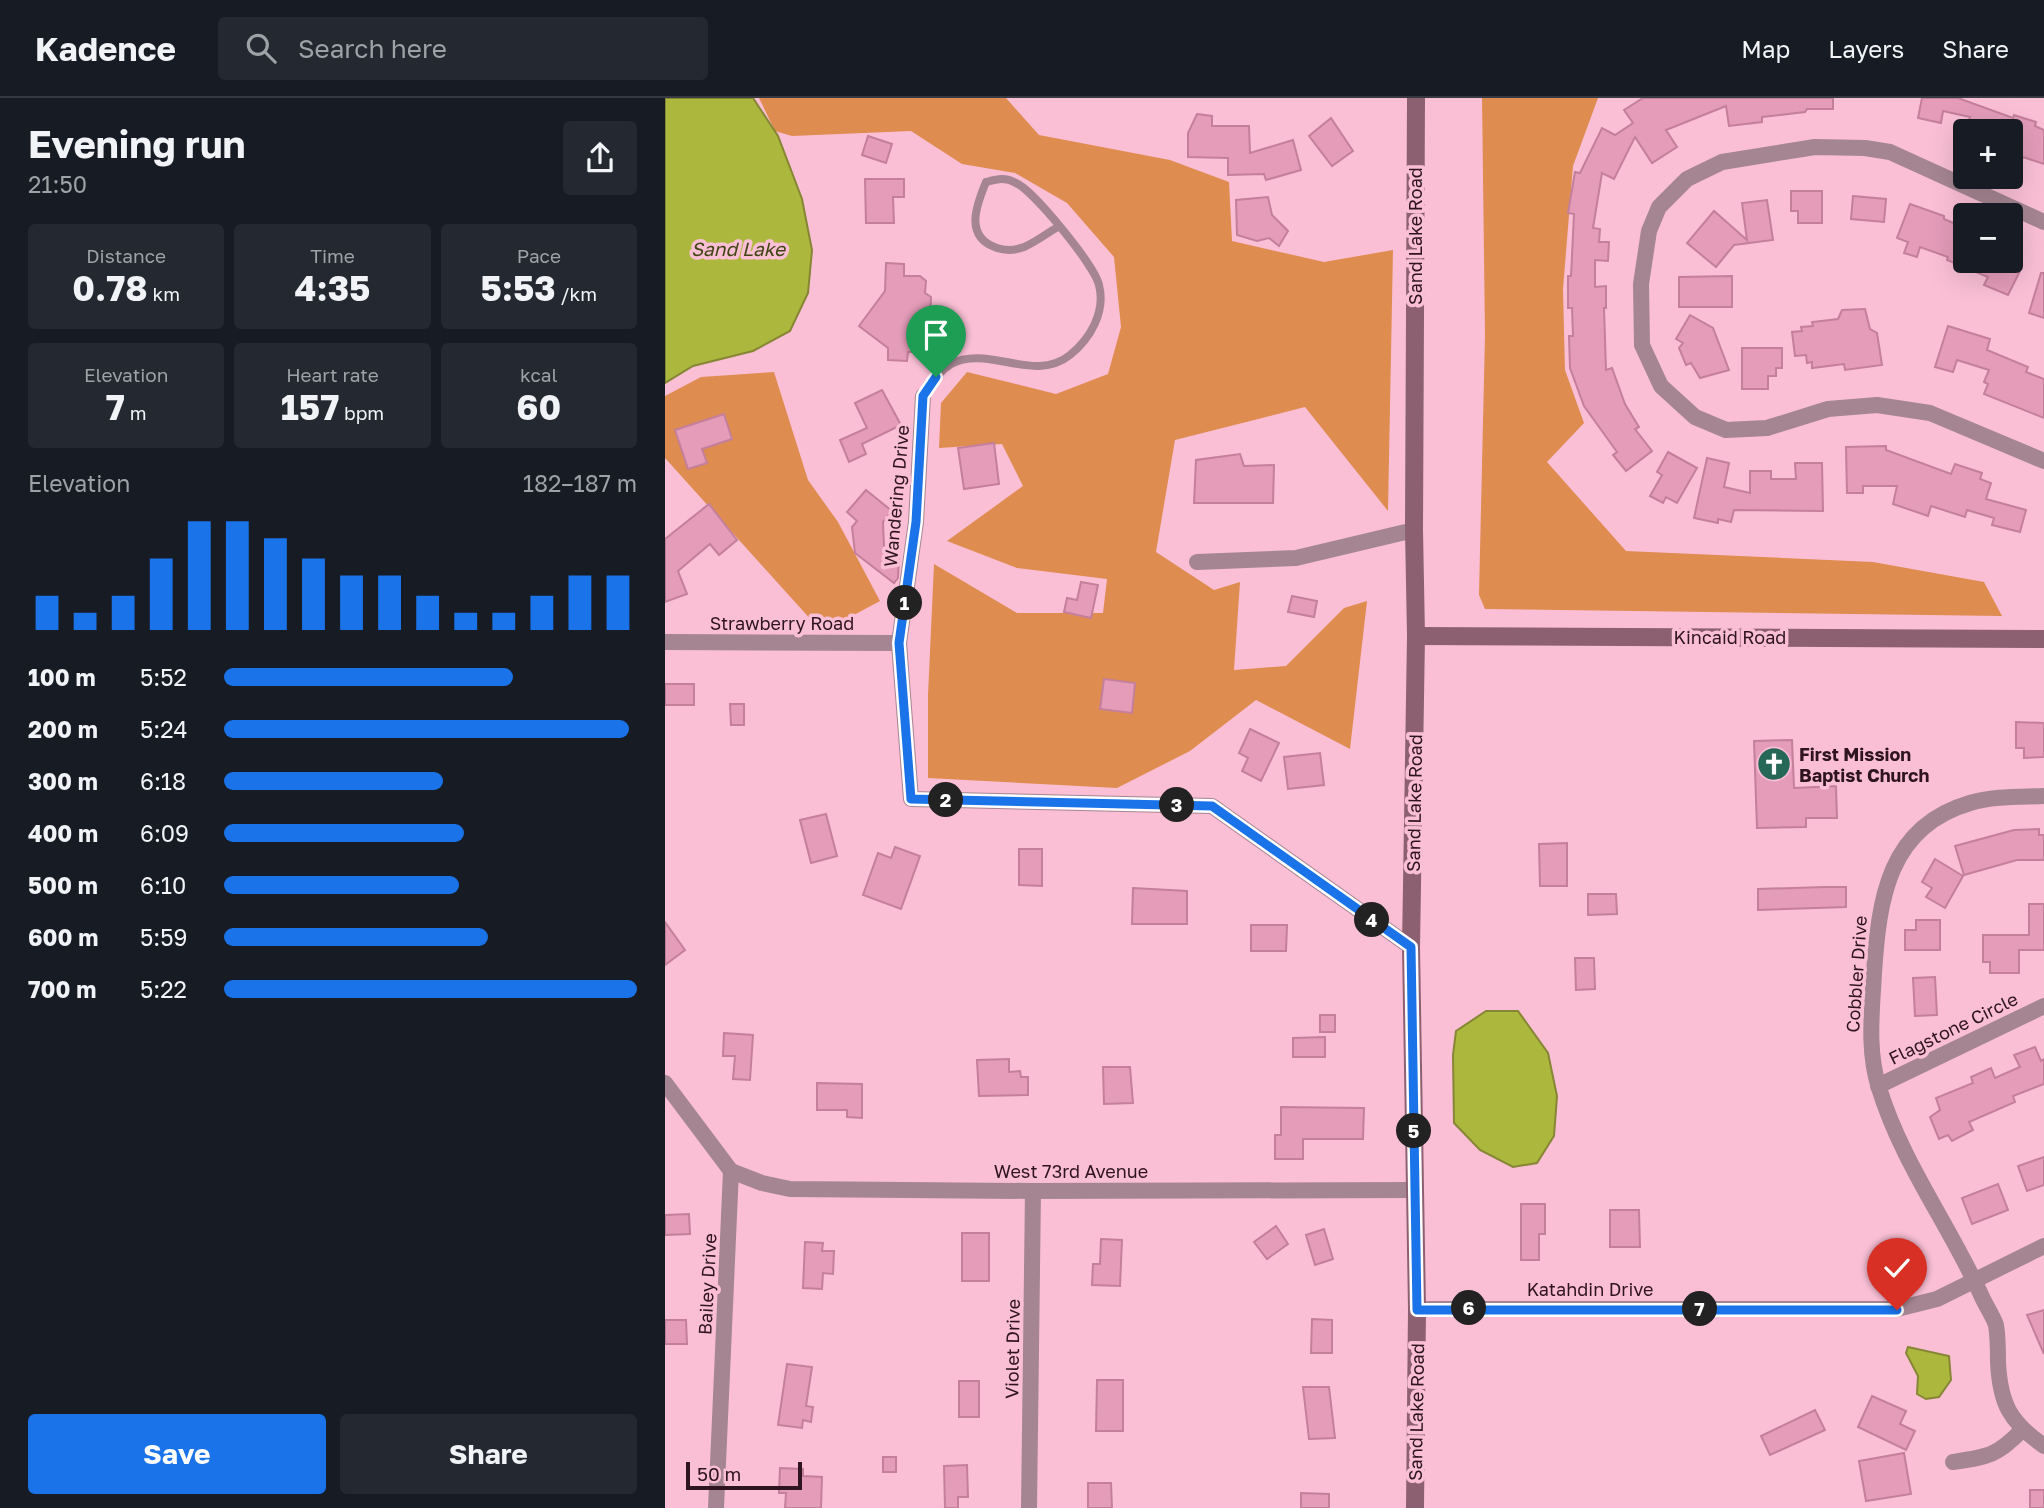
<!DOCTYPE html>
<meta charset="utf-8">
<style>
:root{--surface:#171b24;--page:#242831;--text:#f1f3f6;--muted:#9ea1a6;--line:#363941;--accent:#1a73e8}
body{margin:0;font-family:"Golos Text",sans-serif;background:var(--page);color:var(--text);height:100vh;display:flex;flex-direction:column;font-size:26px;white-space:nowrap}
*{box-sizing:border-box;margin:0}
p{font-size:23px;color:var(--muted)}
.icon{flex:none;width:38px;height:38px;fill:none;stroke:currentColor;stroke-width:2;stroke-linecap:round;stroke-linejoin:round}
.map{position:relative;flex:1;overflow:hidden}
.side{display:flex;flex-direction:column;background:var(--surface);width:665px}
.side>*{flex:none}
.fabs{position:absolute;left:1288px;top:21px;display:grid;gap:14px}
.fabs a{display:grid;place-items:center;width:70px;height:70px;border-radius:7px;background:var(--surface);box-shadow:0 7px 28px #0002;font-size:35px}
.scale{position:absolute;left:21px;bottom:18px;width:116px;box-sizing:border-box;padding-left:7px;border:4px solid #2e141f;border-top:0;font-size:19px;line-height:24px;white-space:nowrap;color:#2e141f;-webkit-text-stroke:5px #fabfd5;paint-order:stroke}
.pin{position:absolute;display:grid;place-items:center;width:60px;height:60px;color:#fff;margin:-72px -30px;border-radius:50% 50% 50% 0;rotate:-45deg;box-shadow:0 0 7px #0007}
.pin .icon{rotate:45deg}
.km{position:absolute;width:35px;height:35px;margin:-18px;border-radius:50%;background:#222;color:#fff;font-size:19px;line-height:35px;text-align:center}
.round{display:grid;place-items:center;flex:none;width:74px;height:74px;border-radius:7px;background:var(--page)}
.overview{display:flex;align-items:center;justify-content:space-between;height:119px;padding:0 28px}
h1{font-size:38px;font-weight:700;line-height:52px}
.metrics{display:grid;grid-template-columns:repeat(3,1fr);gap:10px;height:119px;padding:7px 28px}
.metrics div{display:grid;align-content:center;border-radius:7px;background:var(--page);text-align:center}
.metrics b{font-size:35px;font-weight:700}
.metrics small{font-size:19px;font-weight:400}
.metrics p{font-size:19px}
.chart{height:196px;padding:14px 28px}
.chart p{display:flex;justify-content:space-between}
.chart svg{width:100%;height:126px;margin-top:7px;stroke:var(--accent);stroke-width:6}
.cta{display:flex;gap:14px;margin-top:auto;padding:14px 28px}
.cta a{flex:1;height:80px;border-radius:7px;background:var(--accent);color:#fff;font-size:28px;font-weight:700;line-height:80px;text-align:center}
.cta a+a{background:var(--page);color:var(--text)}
ul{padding:0 28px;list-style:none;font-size:23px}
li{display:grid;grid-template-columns:112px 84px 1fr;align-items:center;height:52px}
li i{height:18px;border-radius:9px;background:var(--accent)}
header{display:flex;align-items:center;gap:42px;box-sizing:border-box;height:98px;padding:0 35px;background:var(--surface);border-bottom:2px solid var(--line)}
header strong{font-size:33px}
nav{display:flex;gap:38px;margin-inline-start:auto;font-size:24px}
.search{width:490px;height:63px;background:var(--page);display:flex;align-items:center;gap:18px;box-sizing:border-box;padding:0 24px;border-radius:7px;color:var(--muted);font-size:26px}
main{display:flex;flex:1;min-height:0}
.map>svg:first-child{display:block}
.green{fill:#df8c51}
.water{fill:#acb73d;stroke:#868634;stroke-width:2}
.building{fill:#e49cb9;stroke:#c47f9b;stroke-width:2}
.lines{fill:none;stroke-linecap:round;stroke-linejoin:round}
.lane{stroke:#a58591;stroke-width:8}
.street{stroke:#a58591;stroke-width:16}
.secondary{stroke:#8c6071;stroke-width:18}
.route-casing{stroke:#fff;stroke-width:14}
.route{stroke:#1a73e8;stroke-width:9}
.labels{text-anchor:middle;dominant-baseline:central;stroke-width:7;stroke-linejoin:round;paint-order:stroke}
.street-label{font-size:18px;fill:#2e141f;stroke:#fabfd5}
.poi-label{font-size:18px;font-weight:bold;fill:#2e141f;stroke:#fabfd5;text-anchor:start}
.water-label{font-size:19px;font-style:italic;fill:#404514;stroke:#fabfd5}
</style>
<header>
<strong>Kadence</strong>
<div class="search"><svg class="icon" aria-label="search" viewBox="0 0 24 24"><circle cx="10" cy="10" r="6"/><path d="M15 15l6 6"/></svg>Search here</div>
<nav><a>Map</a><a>Layers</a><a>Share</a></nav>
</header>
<main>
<section class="side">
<div class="overview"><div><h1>Evening run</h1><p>21:50</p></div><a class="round"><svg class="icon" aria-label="share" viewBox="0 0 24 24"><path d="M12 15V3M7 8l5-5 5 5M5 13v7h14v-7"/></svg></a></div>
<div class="metrics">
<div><p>Distance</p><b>0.78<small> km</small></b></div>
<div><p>Time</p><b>4:35</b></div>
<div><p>Pace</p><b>5:53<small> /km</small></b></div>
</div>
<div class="metrics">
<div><p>Elevation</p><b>7<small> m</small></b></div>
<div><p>Heart rate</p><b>157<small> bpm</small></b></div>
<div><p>kcal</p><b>60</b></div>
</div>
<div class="chart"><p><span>Elevation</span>182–187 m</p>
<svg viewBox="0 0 160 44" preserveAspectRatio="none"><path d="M5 44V32M15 44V38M25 44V32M35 44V19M45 44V6M55 44V6M65 44V12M75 44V19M85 44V25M95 44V25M105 44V32M115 44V38M125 44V38M135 44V32M145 44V25M155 44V25"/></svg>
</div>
<ul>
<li><b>100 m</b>5:52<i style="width:70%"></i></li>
<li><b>200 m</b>5:24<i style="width:98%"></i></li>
<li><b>300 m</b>6:18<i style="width:53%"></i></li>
<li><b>400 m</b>6:09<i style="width:58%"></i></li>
<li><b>500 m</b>6:10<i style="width:57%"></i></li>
<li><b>600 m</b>5:59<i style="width:64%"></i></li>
<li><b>700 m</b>5:22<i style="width:100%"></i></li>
</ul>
<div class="cta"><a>Save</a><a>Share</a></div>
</section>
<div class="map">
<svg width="1379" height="1410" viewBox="0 0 1379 1410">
<rect width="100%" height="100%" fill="#fabfd5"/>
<!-- green -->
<g class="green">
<polygon points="94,0 341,0 374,37 505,62 564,84 567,143 659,164 728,152 723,413 640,309 510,342 491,454 549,492 575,484 569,572 621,568 679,510 702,503 685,651 591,602 525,653 452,690 263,680 263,597 269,466 352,515 438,515 442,481 352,470 282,443 358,388 337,346 274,350 276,305 302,274 391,296 443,276 456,229 449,159 402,105 350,75 297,66 246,33 127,38 110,33"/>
<polygon points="817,0 933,0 908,68 898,191 900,272 919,325 882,364 961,453 1208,464 1319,484 1337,518 820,511 814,497 820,237"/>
<polygon points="109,274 143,382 173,424 215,503 157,534 0,360 0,298 36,279"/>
</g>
<!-- water -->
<g class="water">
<polygon points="0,0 88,0 113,38 137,101 147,152 143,195 125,233 88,253 28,268 0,285"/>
<polygon points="821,913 853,913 883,955 892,998 889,1038 872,1065 848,1069 815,1052 789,1025 788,957 791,933"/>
<polygon points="1243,1249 1284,1258 1286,1282 1274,1299 1261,1301 1252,1296 1253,1278 1241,1255"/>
</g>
<!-- building -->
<g class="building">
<polygon points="978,0 1168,0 1168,11 1142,11 1140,14 1097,19 1097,24 1064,28 1061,8 1001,32 1012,49 987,65 970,39 949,81 937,75 928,130 935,131 934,144 944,144 943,163 930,162 930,189 941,188 941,210 939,210 941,272 947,270 960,306 974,329 970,331 987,353 961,373 948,357 952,354 919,308 905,270 904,238 908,238 907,210 903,210 903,178 906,178 909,116 903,115 910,74 915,75 937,30 950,37 968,25 959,12"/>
<polygon points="1257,0 1293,0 1348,20 1349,17 1371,24 1370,28 1379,32 1379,66 1358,59 1348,88 1346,88 1346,33 1300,33 1305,19 1278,13 1276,25 1253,20"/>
<polygon points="532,16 547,18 547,28 584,28 585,55 628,42 636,72 601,82 599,76 563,77 563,60 523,59 523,35"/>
<polygon points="666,20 688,53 667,68 644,38"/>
<polygon points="203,38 227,46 221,65 197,57"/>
<polygon points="200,81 239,81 239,99 228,99 229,125 201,125"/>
<polygon points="1126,93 1157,93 1157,125 1133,125 1133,113 1126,113"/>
<polygon points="1188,98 1221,101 1219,124 1186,121"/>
<polygon points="603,99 607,117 623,133 614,148 604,140 592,143 572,137 571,102"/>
<polygon points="1102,102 1108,142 1069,147 1051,169 1022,145 1049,113 1082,142 1077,105"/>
<polygon points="1245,106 1279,118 1279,121 1300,130 1300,163 1355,163 1355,173 1343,197 1319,187 1323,179 1282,162 1283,159 1255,149 1252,159 1239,155 1243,144 1232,140"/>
<polygon points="221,165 239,166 239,178 255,178 261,183 260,195 266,199 265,221 256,235 252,254 243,254 242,263 223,262 223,250 194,228 220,193"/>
<polygon points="1376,175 1379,175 1379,220 1364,215"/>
<polygon points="1067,178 1067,209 1014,209 1014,179"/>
<polygon points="1200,211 1205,231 1212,235 1217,267 1180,272 1179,266 1147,270 1147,264 1142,265 1141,257 1130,258 1127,234 1137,233 1136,229 1148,228 1147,224 1173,221 1177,212"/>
<polygon points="1025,217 1048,230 1064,272 1035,280 1026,265 1021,267 1014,250 1018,245 1011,241"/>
<polygon points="1283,228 1325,241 1322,252 1363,269 1361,274 1379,281 1379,320 1319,296 1323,286 1319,284 1324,272 1292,262 1288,274 1270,269"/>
<polygon points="1077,250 1117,250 1117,270 1111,270 1111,278 1103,278 1103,291 1077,291"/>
<polygon points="217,292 236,327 197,346 201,356 184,364 175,342 202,330 190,305"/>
<polygon points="59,316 67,341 37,351 42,365 23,371 10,332"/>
<polygon points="329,345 334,386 299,391 293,350"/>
<polygon points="1221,348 1221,352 1286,376 1290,366 1317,375 1315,381 1326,385 1321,401 1361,412 1355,434 1327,427 1329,420 1302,412 1300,419 1266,408 1263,418 1228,406 1232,388 1198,388 1198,395 1182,395 1181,349"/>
<polygon points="1003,354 1032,370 1012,405 1001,399 998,405 985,398 997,377 992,374"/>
<polygon points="575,356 579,368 609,367 608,405 529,405 531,362"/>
<polygon points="1042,360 1064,365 1059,389 1085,395 1085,373 1106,373 1106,381 1131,381 1130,365 1157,365 1158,413 1069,412 1066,424 1053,421 1053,425 1029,420"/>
<polygon points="201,392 227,413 218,424 219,448 234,461 233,480 229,485 190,455 187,429 192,423 182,414"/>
<polygon points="44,406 72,442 54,457 45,446 13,473 22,496 0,504 0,441"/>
<polygon points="416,484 433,487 426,520 399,514 402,500 412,502"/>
<polygon points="627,498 652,503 649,519 623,514"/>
<polygon points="439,581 470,585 467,615 435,611"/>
<rect x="0" y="586" width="29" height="21"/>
<polygon points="65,606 79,606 79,627 66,627"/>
<polygon points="1351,624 1379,625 1379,659 1359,660 1359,650 1351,650"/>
<polygon points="585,631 614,645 596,683 577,673 583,660 574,655"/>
<polygon points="1127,642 1129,690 1171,688 1172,720 1141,720 1141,729 1092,730 1089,643"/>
<polygon points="655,655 659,687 623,691 619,659"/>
<polygon points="161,716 172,758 146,765 135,722"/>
<polygon points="1374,731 1374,737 1379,737 1379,762 1352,762 1299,777 1290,748 1349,732"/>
<polygon points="902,745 902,788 875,788 874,746"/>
<polygon points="230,749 255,758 236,811 198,797 213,755 226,760"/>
<polygon points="354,751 377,751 377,788 354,787"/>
<polygon points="1270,761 1298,778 1280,810 1261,799 1267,790 1257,784"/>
<polygon points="1160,789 1181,789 1181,809 1093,812 1093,791"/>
<polygon points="468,790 522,793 522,826 467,826"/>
<polygon points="923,796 951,796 952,816 923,817"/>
<polygon points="1364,806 1379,806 1379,852 1354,852 1354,875 1325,875 1325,864 1318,864 1318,837 1364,837"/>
<polygon points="1251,822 1275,822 1275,852 1240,852 1240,832 1251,832"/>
<polygon points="0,824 20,852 0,867"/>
<polygon points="586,827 622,827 621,853 586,853"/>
<polygon points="910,860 929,860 930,891 911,892"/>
<polygon points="1270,879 1272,917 1250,918 1248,880"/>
<rect x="655" y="917" width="15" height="17"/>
<polygon points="59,935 88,937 85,982 68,981 70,958 58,958"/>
<polygon points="660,939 660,959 628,959 628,940"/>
<polygon points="1370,949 1376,963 1379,961 1379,986 1348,998 1350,1004 1304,1024 1308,1032 1287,1043 1283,1037 1274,1041 1265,1019 1275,1012 1271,1000 1308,985 1306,979 1326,970 1330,980 1355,969 1349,957"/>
<polygon points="344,961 344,974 355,973 356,979 363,979 363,997 314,998 312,962"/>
<polygon points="438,969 465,969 468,1005 439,1006"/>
<polygon points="152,985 197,986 197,1020 182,1019 182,1012 152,1012"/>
<polygon points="616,1009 699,1010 698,1041 638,1041 638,1061 610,1061 610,1037 616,1037"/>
<polygon points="1379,1059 1379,1087 1362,1093 1353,1068"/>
<polygon points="1333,1086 1343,1112 1307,1126 1297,1100"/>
<polygon points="856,1106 880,1106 880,1136 874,1136 874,1162 856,1162"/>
<polygon points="945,1112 974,1112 975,1149 945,1149"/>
<polygon points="24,1116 25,1136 0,1137 0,1117"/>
<polygon points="611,1128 623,1146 602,1161 589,1144"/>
<polygon points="659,1131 668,1161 650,1167 641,1137"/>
<rect x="297" y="1135" width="27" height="48"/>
<polygon points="436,1141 457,1142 455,1188 427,1187 428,1166 435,1166"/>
<polygon points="140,1144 158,1145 157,1153 169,1153 168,1176 158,1175 157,1191 138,1190"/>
<polygon points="1379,1212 1379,1256 1362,1217"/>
<polygon points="647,1221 667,1222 667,1255 646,1255"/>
<polygon points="0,1222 21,1222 22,1246 0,1246"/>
<polygon points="122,1266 147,1269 141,1308 148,1309 146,1324 138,1322 137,1330 113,1327"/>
<polygon points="432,1282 458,1282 458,1333 431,1333"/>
<rect x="294" y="1283" width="20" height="36"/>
<polygon points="638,1289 664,1289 670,1340 644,1341"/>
<polygon points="1207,1298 1241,1313 1235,1326 1250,1333 1241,1352 1193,1329"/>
<polygon points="1150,1312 1160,1332 1105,1357 1096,1338"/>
<polygon points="1239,1355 1246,1396 1201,1403 1194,1363"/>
<rect x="218" y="1359" width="13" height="15"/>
<polygon points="302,1367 303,1399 293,1399 293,1410 280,1410 279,1368"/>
<polygon points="115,1370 138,1371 138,1378 157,1379 156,1410 120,1410 121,1395 114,1395"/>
<polygon points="423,1385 446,1385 447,1410 423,1410"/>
<rect x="1365" y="1392" width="14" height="18"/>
<polygon points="636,1395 664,1396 664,1410 636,1410"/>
</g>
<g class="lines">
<!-- lane -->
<path class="lane" d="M 258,298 C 266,287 274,273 286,266 C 323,246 369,286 405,257 C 425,241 441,214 434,187 C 430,168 369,93 351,85 C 340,79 333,81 321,84 C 311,108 299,139 332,150 C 341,153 351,152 359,149 C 371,144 382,135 393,129"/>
<!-- street -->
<g class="street">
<polyline points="1379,124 1225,54 1200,50 1150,49 1057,64 1022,81 994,109 984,133 976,186 977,247 996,288 1030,319 1061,332 1102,330 1163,311 1212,307 1265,315 1379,363"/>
<polyline points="258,298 251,424 234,545 246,701 547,708 746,849"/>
<polyline points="532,464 631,460 749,432"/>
<polyline points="0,544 234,545"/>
<path d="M 1379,698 C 1355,699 1328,698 1305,705 C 1223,729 1214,801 1209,875 C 1207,914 1202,952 1214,990 C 1237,1065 1285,1128 1317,1199 C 1321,1208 1328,1218 1331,1227 C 1333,1239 1333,1253 1333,1264 C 1335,1306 1345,1324 1379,1348"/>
<polyline points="0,985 66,1073 51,1410"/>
<polyline points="1213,988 1379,908"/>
<polyline points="66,1073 97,1085 125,1091 368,1093 749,1092"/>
<polyline points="752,1211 1232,1211 1272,1201 1379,1148"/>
<path d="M 1288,1364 C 1323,1359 1332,1358 1357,1332"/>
<polyline points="364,1410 368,1093"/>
</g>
<!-- secondary -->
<g class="secondary">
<polyline points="751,538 1379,541"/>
<polyline points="750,1410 752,1211 746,849 751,538 749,432 751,0"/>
</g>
</g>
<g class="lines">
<!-- route casing -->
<g class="route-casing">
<polyline id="route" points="271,279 258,298 251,424 234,545 246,701 547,708 746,849 752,1212 1232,1212"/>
</g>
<!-- route -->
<use href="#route" class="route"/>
</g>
<!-- icons -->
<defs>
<g id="church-disc" transform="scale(1.75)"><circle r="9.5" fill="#266858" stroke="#fabfd5"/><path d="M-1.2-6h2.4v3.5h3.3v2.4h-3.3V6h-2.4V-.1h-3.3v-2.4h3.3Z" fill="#fff"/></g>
</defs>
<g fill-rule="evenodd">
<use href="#church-disc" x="1109" y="666"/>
</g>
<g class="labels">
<!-- street labels -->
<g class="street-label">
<text transform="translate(750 138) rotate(-90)">Sand Lake Road</text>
<text transform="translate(231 398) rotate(-85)">Wandering Drive</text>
<text x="117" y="525">Strawberry Road</text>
<text x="1065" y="539">Kincaid Road</text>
<text transform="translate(749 705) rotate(-89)">Sand Lake Road</text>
<text transform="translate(1191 876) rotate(-86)">Cobbler Drive</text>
<text transform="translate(1288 930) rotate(-26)">Flagstone Circle</text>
<text x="406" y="1073">West 73rd Avenue</text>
<text transform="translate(42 1186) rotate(-87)">Bailey Drive</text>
<text x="925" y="1191">Katahdin Drive</text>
<text transform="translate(347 1251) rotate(-89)">Violet Drive</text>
<text transform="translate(751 1314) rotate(-89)">Sand Lake Road</text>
</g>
<!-- poi labels -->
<g class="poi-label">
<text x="1134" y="656">First Mission<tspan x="1134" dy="21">Baptist Church</tspan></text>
</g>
<!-- water labels -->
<g class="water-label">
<text x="73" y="150">Sand Lake</text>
</g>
</g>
</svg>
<div class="fabs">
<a>+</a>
<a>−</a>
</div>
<div class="scale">50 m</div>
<div class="pin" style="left:271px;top:279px;background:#1e9e55"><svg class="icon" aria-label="arrive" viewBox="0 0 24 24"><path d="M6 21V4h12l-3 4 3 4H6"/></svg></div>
<div class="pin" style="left:1232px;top:1212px;background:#d93025"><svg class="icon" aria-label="check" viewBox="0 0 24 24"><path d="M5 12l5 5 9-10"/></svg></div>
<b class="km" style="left:240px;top:505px">1</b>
<b class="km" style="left:281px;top:702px">2</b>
<b class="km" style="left:512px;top:707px">3</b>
<b class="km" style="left:707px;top:822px">4</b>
<b class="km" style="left:749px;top:1033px">5</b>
<b class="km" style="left:804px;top:1210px">6</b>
<b class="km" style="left:1035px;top:1211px">7</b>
</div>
</main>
